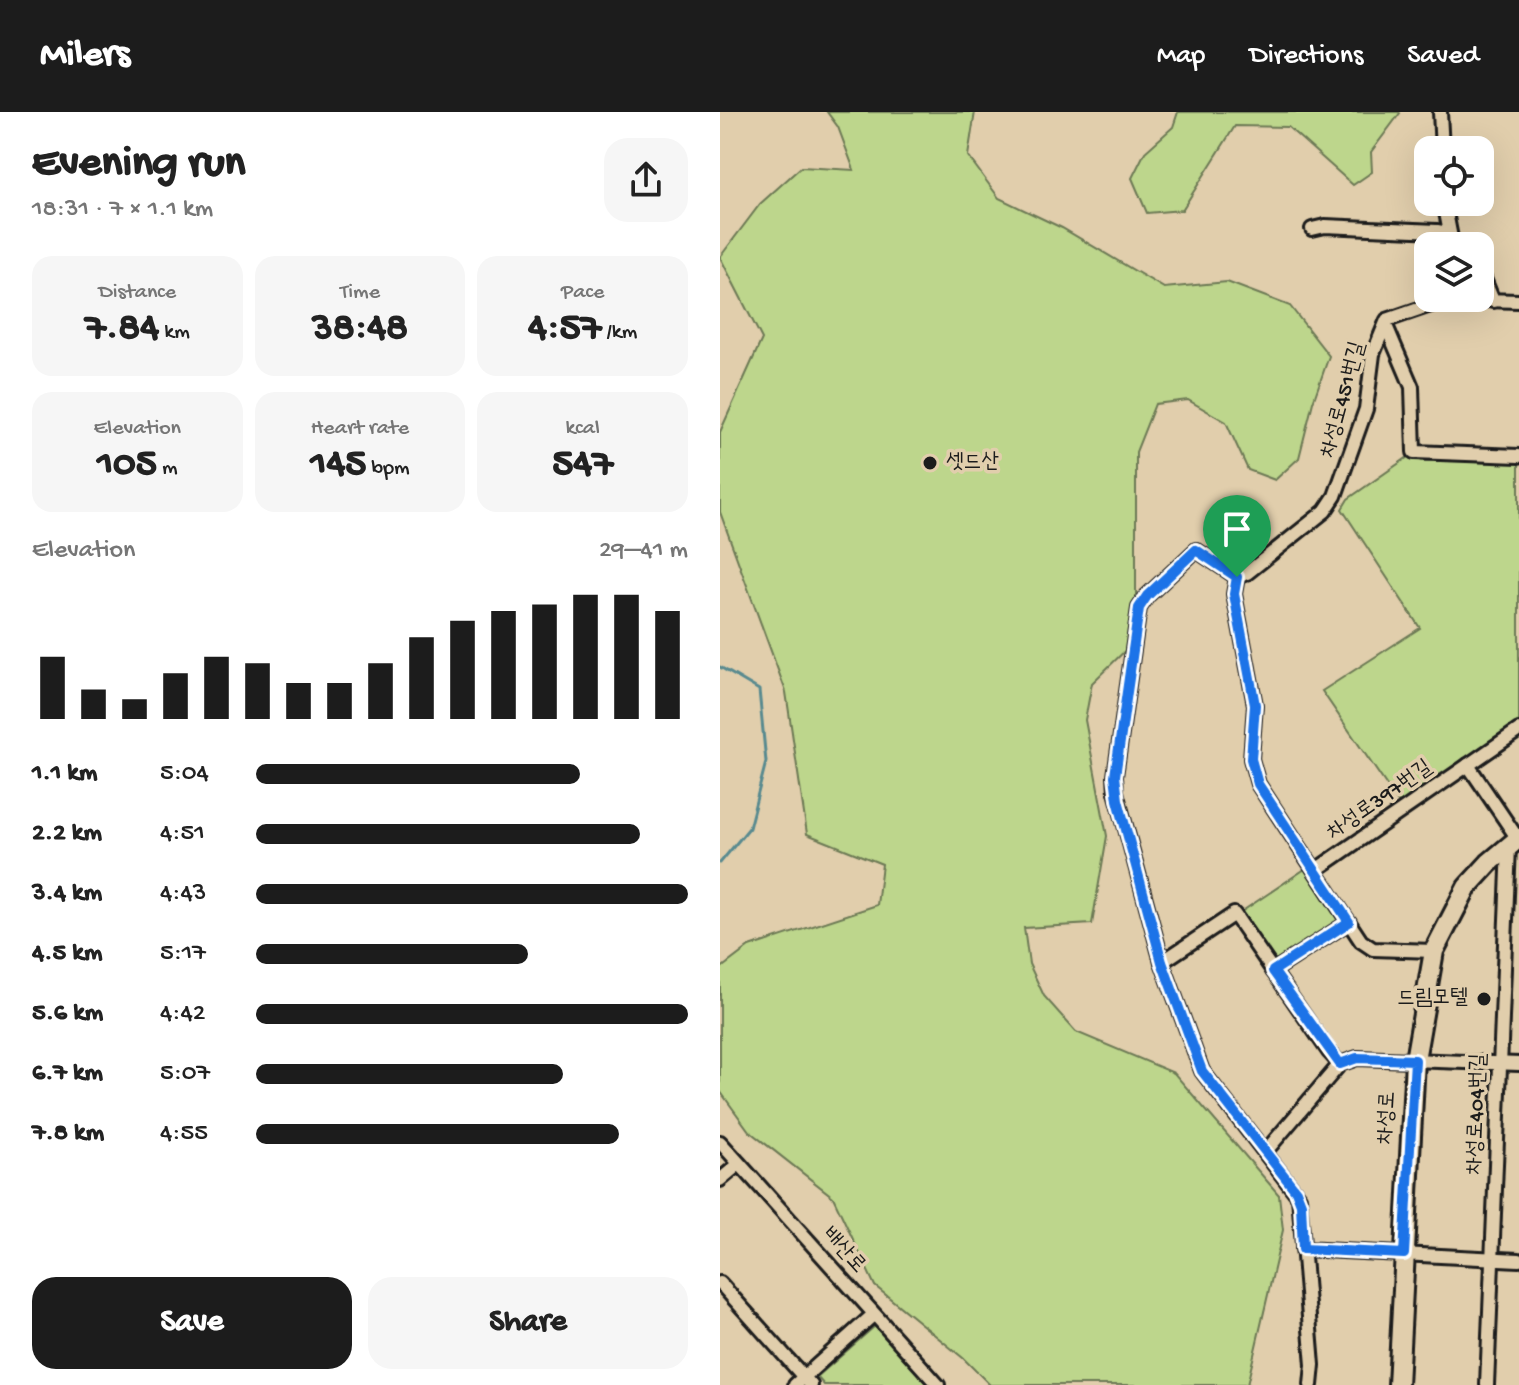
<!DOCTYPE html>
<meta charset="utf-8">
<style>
:root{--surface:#fff;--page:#f6f6f6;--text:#222;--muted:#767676;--accent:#1c1c1c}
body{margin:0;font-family:"Gochi Hand","Poor Story",sans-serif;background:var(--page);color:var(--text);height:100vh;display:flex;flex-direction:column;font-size:30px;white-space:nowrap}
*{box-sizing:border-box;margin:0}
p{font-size:26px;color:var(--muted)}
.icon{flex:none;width:44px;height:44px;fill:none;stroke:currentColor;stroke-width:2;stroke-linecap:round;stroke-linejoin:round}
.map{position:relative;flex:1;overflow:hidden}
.sheet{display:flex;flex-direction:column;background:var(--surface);width:720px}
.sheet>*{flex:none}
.tools{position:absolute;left:694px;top:24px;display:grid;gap:16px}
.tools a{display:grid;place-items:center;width:80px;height:80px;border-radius:16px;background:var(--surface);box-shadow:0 8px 32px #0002;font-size:40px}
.pin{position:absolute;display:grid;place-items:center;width:68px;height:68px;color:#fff;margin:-82px -34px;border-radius:50% 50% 50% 0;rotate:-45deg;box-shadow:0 0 8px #0007}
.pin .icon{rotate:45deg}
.round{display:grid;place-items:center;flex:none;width:84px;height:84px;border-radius:24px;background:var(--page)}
.headline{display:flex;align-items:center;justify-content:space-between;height:136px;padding:0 32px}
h1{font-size:44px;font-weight:800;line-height:60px}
.figures{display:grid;grid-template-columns:repeat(3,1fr);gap:12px;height:136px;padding:8px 32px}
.figures div{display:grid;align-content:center;border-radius:20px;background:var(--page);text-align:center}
.figures b{font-size:40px;font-weight:800}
.figures small{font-size:22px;font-weight:400}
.figures p{font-size:22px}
.chart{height:224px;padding:16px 32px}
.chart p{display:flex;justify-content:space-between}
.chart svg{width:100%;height:144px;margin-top:8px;stroke:var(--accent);stroke-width:6}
.button{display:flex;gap:16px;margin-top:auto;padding:16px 32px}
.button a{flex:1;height:92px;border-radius:24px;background:var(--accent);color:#fff;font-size:32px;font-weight:800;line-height:92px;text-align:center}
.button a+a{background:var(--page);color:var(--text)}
ul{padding:0 32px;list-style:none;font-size:26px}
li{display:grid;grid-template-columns:128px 96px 1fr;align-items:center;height:60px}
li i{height:20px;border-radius:10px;background:var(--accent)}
header{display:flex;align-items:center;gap:48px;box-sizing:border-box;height:112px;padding:0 40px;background:var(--accent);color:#fff}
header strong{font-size:38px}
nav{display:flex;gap:44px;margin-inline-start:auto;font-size:28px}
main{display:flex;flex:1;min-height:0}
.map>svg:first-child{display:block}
.green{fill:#bdd68c;stroke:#6c7954;stroke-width:2}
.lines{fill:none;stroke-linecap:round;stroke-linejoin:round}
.stream{stroke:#598a8f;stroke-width:3}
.minor-casing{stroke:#1c1c1c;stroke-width:18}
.secondary-casing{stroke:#1c1c1c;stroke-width:24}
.minor{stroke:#e1ceac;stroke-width:12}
.secondary{stroke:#e1ceac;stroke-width:18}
.route-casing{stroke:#fff;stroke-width:16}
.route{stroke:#1a73e8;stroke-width:10}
.poi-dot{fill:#1c1c1c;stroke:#e1ceac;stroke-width:3}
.labels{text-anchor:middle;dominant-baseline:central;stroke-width:7;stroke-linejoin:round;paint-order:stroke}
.street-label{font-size:22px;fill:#1c1c1c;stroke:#e1ceac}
.poi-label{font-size:22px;fill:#1c1c1c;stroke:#e1ceac;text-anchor:start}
</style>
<header>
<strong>Milers</strong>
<nav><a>Map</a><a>Directions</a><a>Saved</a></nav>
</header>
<main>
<section class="sheet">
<div class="headline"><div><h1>Evening run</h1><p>18:31 · 7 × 1.1 km</p></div><a class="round"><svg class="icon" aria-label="share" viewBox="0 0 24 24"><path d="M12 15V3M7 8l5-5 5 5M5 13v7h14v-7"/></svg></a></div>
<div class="figures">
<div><p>Distance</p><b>7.84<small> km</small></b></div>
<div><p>Time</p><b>38:48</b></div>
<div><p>Pace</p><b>4:57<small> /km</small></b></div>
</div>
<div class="figures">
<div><p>Elevation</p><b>105<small> m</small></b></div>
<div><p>Heart rate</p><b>145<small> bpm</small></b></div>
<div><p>kcal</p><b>547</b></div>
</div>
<div class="chart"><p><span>Elevation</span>29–41 m</p>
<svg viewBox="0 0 160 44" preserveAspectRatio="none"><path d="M5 44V25M15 44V35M25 44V38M35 44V30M45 44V25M55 44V27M65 44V33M75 44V33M85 44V27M95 44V19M105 44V14M115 44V11M125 44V9M135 44V6M145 44V6M155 44V11"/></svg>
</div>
<ul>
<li><b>1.1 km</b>5:04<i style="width:75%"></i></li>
<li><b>2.2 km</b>4:51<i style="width:89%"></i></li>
<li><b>3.4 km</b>4:43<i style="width:100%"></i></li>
<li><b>4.5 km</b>5:17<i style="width:63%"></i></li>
<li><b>5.6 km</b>4:42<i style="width:100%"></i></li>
<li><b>6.7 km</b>5:07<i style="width:71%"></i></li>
<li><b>7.8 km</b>4:55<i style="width:84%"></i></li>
</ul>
<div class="button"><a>Save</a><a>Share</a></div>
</section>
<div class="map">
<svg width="799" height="1273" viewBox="0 0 799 1273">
<rect width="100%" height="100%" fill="#e1ceac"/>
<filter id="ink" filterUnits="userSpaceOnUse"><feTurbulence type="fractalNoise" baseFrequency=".0125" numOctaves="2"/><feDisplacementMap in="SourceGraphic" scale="16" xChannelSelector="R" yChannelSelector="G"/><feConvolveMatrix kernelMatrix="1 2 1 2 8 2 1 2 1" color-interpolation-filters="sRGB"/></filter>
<g filter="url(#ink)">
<!-- green -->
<g class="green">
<polygon points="107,0 255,0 248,44 279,86 342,116 444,176 507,170 570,194 609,244 593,290 579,346 555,368 528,358 506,310 468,288 435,292 416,340 416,528 372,571 365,608 387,724 372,812 304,816 309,852 324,884 356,920 454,961 559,1083 563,1118 527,1273 270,1273 243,1246 155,1174 113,1085 29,1019 0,979 0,857 29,835 157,793 162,752 87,722 66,580 0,400 0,320 42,227 0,145 40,92 81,55 134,58 118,15"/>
<polygon points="458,0 679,0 680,1 651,40 652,60 633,73 568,15 515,14 462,98 427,101 412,66 425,40 453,15"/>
<polygon points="691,343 702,349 799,349 799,609 680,693 602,579 700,516 622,397 628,387"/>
<polygon points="588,755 621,809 556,849 518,802"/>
<polygon points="155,1214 208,1273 104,1273 97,1265"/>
</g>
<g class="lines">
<!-- stream -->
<polyline class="stream" points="0,555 39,578 46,650 29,716 0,751"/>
<!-- minor casing -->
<g class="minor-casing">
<g id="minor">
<polyline points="720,0 722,38"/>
<polyline points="724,90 731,126"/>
<polyline points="592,117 605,114 717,119 727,121 734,134"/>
<polyline points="760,157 773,189"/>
<polyline points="667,216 692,275 694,340 799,344"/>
<polyline points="517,465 476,438 427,484 419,496 395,664 396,680 442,850 482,959 579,1085 593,1253 591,1273"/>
<polyline points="517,465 514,482 535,593 531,647 538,672 641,829 653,837 714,839"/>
<polyline points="517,465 527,461 605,399 615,384 646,297 653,242 667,208 728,187 799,189"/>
<polyline points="748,653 798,727"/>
<polyline points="596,758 799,618"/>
<polyline points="442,850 514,802 609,940 620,952"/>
<polyline points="553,859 629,810"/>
<polyline points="0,1030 218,1273"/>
<polyline points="546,1039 620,952 637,946 799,952"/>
<polyline points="0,1068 19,1052"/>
<polyline points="583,1137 799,1148"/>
<polyline points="0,1171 91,1273"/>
<polyline points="75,1273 153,1203"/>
<polyline points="767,1273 789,734"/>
</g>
</g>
<!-- secondary casing -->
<g class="secondary-casing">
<polyline id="secondary" points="678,1273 695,948 714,839 747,775 769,751 799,726"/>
</g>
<!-- minor -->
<use href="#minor" class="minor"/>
<!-- secondary -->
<use href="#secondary" class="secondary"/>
</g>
</g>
<g class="lines" filter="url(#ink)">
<!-- route casing -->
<g class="route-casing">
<polygon id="route" points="476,438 517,465 514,482 535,593 531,647 538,672 629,810 553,859 620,952 637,946 695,948 684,1142 583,1137 581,1092 576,1079 482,959 442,850 398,688 395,664 419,496 427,484"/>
</g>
<!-- route -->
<use href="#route" class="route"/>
</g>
<!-- markers -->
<g class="poi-dot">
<circle cx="210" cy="351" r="8"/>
<circle cx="764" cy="887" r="8"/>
</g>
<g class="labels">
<!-- street labels -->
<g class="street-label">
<text transform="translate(624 288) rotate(-75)">차성로451번길</text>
<text transform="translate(660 689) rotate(-35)">차성로397번길</text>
<text transform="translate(758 1002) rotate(-88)">차성로404번길</text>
<text transform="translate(668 1006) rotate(-87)">차성로</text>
<text transform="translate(123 1139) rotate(48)">배산로</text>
</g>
<!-- poi labels -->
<g class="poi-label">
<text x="226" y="351">셋드산</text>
<text x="748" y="887" text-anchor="end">드림모텔</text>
</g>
</g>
</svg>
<div class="tools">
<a><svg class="icon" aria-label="locate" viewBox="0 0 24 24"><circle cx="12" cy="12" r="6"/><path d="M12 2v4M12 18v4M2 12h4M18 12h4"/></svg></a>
<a><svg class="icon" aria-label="layers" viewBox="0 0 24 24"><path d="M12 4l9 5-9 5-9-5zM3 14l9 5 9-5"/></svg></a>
</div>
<div class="pin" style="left:517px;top:465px;background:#1e9e55"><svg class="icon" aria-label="arrive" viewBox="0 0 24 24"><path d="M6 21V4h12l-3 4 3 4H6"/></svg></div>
</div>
</main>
